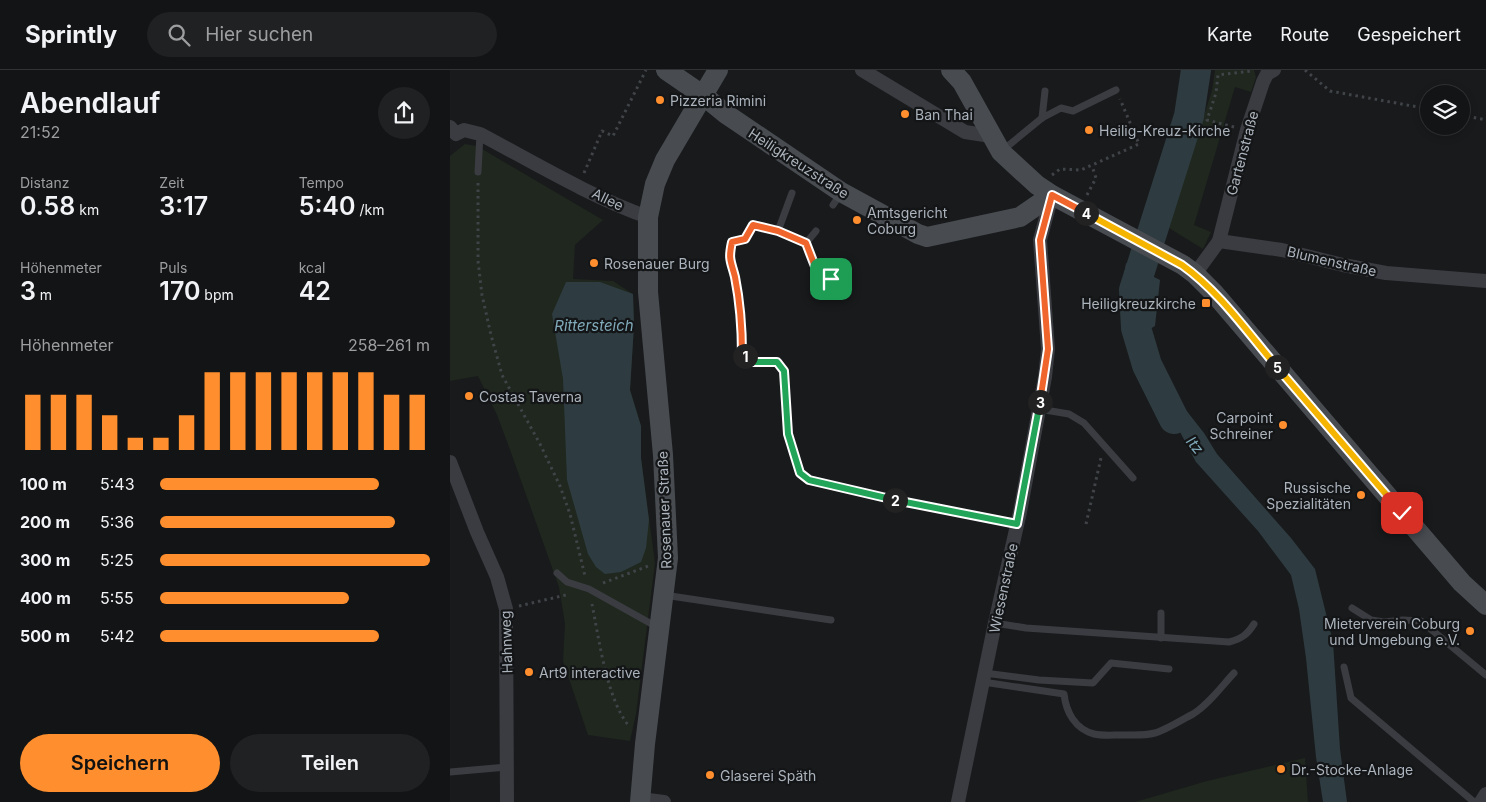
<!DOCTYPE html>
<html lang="de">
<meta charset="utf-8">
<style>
:root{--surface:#131415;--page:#202122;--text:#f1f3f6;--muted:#9d9ea0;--line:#323334;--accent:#ff8f2e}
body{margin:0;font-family:Inter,sans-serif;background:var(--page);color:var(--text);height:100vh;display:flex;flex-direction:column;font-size:19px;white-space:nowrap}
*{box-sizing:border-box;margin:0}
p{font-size:16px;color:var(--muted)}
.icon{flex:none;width:28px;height:28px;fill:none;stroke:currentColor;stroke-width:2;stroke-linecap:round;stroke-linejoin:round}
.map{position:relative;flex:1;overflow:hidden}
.panel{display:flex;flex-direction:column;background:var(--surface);width:450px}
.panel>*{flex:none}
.tools{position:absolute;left:970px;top:15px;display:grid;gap:10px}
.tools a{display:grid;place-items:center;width:50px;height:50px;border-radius:50%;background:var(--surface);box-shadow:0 2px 8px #0003,0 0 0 1px var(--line);font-size:25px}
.pin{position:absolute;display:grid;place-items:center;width:42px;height:42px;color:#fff;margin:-21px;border-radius:10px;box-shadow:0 2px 8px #0006}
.km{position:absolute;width:25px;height:25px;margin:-12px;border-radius:50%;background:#222;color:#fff;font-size:14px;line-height:25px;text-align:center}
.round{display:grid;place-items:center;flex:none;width:52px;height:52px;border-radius:26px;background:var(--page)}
.head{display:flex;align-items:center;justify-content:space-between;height:85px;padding:0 20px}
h1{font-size:28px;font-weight:600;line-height:38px}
.figures{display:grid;grid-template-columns:repeat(3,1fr);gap:8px;height:85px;padding:5px 20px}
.figures div{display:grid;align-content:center}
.figures b{font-size:25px;font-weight:600}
.figures small{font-size:14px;font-weight:400}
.figures p{font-size:14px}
.chart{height:140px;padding:10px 20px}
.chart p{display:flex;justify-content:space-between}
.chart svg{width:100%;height:90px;margin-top:5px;stroke:var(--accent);stroke-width:6}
.action{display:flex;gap:10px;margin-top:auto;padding:10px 20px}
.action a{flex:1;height:58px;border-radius:30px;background:var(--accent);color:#111;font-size:20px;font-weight:600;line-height:58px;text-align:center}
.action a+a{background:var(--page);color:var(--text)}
ul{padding:0 20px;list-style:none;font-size:16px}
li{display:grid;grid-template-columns:80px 60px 1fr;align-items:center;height:38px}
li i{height:12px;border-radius:6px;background:var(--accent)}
header{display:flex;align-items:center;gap:30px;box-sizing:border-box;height:70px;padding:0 25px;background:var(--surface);border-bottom:1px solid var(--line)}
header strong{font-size:24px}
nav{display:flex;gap:28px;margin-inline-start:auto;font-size:18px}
.search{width:350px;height:45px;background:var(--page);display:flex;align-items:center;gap:12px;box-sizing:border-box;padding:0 18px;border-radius:28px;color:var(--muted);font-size:19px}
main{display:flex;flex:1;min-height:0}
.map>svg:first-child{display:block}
.green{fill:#1f271e}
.water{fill:#2e3c41}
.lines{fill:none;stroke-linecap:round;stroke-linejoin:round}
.river{stroke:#2e3c41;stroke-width:30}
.path{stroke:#404448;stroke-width:3;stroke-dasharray:2.5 4;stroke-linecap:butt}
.lane{stroke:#3a3c41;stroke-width:7}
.street{stroke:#3a3c41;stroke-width:14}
.secondary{stroke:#484c51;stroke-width:20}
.split-1-casing{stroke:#fff;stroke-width:10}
.split-2-casing{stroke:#fff;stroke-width:10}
.split-3-casing{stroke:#fff;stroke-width:10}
.split-4-casing{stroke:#fff;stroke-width:10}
.split-5-casing{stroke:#fff;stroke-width:10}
.split-6-casing{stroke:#fff;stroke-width:10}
.split-1{stroke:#f0652b;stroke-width:6}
.split-2{stroke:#22a559;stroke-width:6}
.split-3{stroke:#22a559;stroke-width:6}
.split-4{stroke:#f0652b;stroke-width:6}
.split-5{stroke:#f5b400;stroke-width:6}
.split-6{stroke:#f5b400;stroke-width:6}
.poi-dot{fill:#ff8f2e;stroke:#141517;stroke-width:2}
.labels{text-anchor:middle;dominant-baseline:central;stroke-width:4.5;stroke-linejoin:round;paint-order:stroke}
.poi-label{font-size:14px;fill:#abb3bc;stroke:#141517;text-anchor:start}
.street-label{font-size:14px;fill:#abb3bc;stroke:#141517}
.water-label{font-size:15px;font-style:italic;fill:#80aab9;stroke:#141517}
</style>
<header>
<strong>Sprintly</strong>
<div class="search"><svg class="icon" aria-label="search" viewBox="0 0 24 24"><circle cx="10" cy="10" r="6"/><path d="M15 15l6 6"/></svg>Hier suchen</div>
<nav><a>Karte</a><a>Route</a><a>Gespeichert</a></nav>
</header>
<main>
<section class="panel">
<div class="head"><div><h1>Abendlauf</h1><p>21:52</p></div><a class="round"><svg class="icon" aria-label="share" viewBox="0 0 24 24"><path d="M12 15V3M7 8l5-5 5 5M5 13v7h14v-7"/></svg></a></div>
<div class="figures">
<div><p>Distanz</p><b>0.58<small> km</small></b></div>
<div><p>Zeit</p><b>3:17</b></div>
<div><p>Tempo</p><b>5:40<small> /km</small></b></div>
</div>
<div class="figures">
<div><p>Höhenmeter</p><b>3<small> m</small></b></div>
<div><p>Puls</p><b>170<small> bpm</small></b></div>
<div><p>kcal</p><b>42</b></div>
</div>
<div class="chart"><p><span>Höhenmeter</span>258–261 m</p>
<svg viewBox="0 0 160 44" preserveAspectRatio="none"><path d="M5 44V17M15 44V17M25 44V17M35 44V27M45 44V38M55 44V38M65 44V27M75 44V6M85 44V6M95 44V6M105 44V6M115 44V6M125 44V6M135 44V6M145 44V17M155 44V17"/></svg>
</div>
<ul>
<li><b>100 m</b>5:43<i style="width:81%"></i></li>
<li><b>200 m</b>5:36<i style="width:87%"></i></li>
<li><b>300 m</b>5:25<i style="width:100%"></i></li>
<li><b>400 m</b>5:55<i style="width:70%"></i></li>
<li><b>500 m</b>5:42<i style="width:81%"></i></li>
</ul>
<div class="action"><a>Speichern</a><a>Teilen</a></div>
</section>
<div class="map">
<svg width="1036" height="732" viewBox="0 0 1036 732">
<rect width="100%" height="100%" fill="#191a1c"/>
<!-- green -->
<g class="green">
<polygon points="765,0 804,0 806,7 801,22 785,17 744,155 761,162 753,179 719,158 762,20"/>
<polygon points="15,74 27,76 153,150 125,175 123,209 163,211 183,224 184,255 180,320 191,356 191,388 205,493 186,644 180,671 138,665 113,591 115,554 109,517 59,377 47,345 28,306 0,311 0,86"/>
<polygon points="855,688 858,732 685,732 757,711"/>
</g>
<!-- water -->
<g class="water">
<polygon points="676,193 710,210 705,256 678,272 670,232"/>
<polygon points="116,212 150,212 183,224 184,255 180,320 191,356 191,388 199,450 196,478 191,492 171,502 155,504 146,497 138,484 117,410 113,309 102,244"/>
<polygon points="718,310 732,335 754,363 767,384 841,468 865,499 883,572 890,679 897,732 873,732 866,687 856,588 849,539 841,505 808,461 746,392 730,362 703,339 696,315"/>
</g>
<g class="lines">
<!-- river -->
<polyline class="river" points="724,349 697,295 686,258 684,220 739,46 746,0"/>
<!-- path -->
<g class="path">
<polyline points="855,0 880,21 979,39"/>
<polyline points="1011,45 1036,50"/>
<polyline points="784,57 757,50 766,23 768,5 801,1"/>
<polyline points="134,103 152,61 163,66 196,0"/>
<polyline points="602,105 610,99 631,100 689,74 670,29"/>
<polyline points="28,113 28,191 32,225 41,265 52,305 90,374 110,416 120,444 135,506"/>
<polyline points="637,125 646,108 642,96"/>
<path d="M 298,164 L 295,169 L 282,173 C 278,190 281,191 285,207 C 290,232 292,259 292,285 L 304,292 L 327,292 L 334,301 L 338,364 L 350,403 L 359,410 L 385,418 L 554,452"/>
<polyline points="636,454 651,388"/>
<polyline points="153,513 201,495"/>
<path d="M 142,534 C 149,569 157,630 179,656"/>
<polyline points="69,536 116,525"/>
</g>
<!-- lane -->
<g class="lane">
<polyline points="592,48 595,21"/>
<polyline points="553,80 592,48 611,38 623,41 666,20"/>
<polyline points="28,102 30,64"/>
<polyline points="383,135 391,123"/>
<polyline points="303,155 328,161 356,173 366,199 381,209"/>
<polyline points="328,161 342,123"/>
<polyline points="356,173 366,161"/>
<polyline points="589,339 619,344 634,353 683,408"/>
<polyline points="107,503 117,512 139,519 207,557"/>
<polyline points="214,525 381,550"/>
<polyline points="902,538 921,550 934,552 953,550 971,551 1036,605"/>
<path d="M 545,553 L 576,558 L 779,572 C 791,569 797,565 804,554"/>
<polyline points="711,568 711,543"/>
<polyline points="894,597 901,628 1024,732"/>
<polyline points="534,603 589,610 643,613 661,593 719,599"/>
<path d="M 533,612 L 614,624 C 616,642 625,659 644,664 C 652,666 663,665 671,665 C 682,665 694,666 705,663 C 716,660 733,649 743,644 C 759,634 771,617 784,603"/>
<polyline points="0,702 57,697"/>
</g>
<!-- street -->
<g class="street">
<polyline points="412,0 515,62 541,66"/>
<path d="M 0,57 L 6,64 L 14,60 L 30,64 C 83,92 141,127 198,147"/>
<polyline points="769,171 832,180 893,195 936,203 1036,211"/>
<polyline points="745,204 769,171 797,60 813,12 817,4 824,0"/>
<polyline points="0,392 27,462 47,507 56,539 57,732"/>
<polyline points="190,729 214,732"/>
<polyline points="508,732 545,553 570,442 595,307 598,279 590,170 602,125"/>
<polyline points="1031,732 1036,724"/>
</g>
<!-- secondary -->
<g class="secondary">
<polyline points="216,0 254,26 276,44 391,122 468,164 477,167 570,147 602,125"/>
<polyline points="501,0 512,12 551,82 587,115 602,125 733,195 745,204 764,223 1012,513 1036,535"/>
<polyline points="190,732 195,674 218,488 213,385 198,222 198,147 205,114 215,90 268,0"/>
</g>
</g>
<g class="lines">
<!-- split-1 casing -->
<g class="split-1-casing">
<path id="split-1" d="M 295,286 L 292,285 C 292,259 290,232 285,207 C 281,191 278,190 282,172 L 295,169 L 303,155 L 328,161 L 356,173 L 366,199 L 381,209"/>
</g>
<!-- split-2 casing -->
<g class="split-2-casing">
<polyline id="split-2" points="295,286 304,292 327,292 334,301 338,364 350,403 359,410 445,430"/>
</g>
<!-- split-3 casing -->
<g class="split-3-casing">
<polyline id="split-3" points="445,430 567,454 590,332"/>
</g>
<!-- split-4 casing -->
<g class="split-4-casing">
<polyline id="split-4" points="590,332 598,279 590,170 602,125 636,143"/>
</g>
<!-- split-5 casing -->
<g class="split-5-casing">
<path id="split-5" d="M 636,143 L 732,195 C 770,222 797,262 827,297"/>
</g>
<!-- split-6 casing -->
<g class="split-6-casing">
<polyline id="split-6" points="827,297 952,443"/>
</g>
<!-- split-1 -->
<use href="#split-1" class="split-1"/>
<!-- split-2 -->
<use href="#split-2" class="split-2"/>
<!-- split-3 -->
<use href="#split-3" class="split-3"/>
<!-- split-4 -->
<use href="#split-4" class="split-4"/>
<!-- split-5 -->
<use href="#split-5" class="split-5"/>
<!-- split-6 -->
<use href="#split-6" class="split-6"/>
</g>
<!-- markers -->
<g class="poi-dot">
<circle cx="210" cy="30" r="5"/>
<circle cx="455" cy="44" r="5"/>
<circle cx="639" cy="60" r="5"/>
<circle cx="407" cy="150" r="5"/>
<circle cx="144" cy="193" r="5"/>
<rect x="751" y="228" width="10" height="10" rx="2.5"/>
<circle cx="19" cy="326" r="5"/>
<circle cx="833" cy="355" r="5"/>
<circle cx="911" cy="425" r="5"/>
<circle cx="1020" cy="561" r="5"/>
<circle cx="79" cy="602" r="5"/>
<circle cx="831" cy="699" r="5"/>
<circle cx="260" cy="705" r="5"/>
</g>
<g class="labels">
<!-- poi labels -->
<g class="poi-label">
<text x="220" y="30">Pizzeria Rimini</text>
<text x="465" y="44">Ban Thai</text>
<text x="649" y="60">Heilig-Kreuz-Kirche</text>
<text x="417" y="142">Amtsgericht<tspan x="417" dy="16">Coburg</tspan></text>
<text x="154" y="193">Rosenauer Burg</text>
<text x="746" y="233" text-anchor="end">Heiligkreuzkirche</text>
<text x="29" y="326">Costas Taverna</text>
<text x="823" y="347" text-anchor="end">Carpoint<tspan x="823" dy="16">Schreiner</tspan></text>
<text x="901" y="417" text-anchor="end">Russische<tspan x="901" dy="16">Spezialitäten</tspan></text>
<text x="1010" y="553" text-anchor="end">Mieterverein Coburg<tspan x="1010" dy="16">und Umgebung e.V.</tspan></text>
<text x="89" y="602">Art9 interactive</text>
<text x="841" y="699">Dr.-Stocke-Anlage</text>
<text x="270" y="705">Glaserei Späth</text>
</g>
<!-- street labels -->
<g class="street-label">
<text transform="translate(792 83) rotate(-75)">Gartenstraße</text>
<text transform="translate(349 93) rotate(33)">Heiligkreuzstraße</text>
<text transform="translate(158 129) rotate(26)">Allee</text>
<text transform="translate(882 191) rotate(13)">Blumenstraße</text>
<text transform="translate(214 440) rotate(-92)">Rosenauer Straße</text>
<text transform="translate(553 518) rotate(-78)">Wiesenstraße</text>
<text transform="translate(56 572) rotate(-92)">Hahnweg</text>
</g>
<!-- water labels -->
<g class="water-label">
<text x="144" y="255">Rittersteich</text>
<text transform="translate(745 375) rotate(51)">Itz</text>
</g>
</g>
</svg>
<div class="tools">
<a><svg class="icon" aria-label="layers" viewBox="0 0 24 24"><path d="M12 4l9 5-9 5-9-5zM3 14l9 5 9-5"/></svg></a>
</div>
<div class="pin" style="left:381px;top:209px;background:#1e9e55"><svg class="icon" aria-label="arrive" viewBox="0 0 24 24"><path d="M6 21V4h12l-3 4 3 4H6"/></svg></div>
<div class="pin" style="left:952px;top:443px;background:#d93025"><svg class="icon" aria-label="check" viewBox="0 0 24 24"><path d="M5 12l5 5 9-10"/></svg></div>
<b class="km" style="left:295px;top:286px">1</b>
<b class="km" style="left:445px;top:430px">2</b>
<b class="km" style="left:590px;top:332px">3</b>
<b class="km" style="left:636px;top:143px">4</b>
<b class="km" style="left:827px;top:297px">5</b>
</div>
</main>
